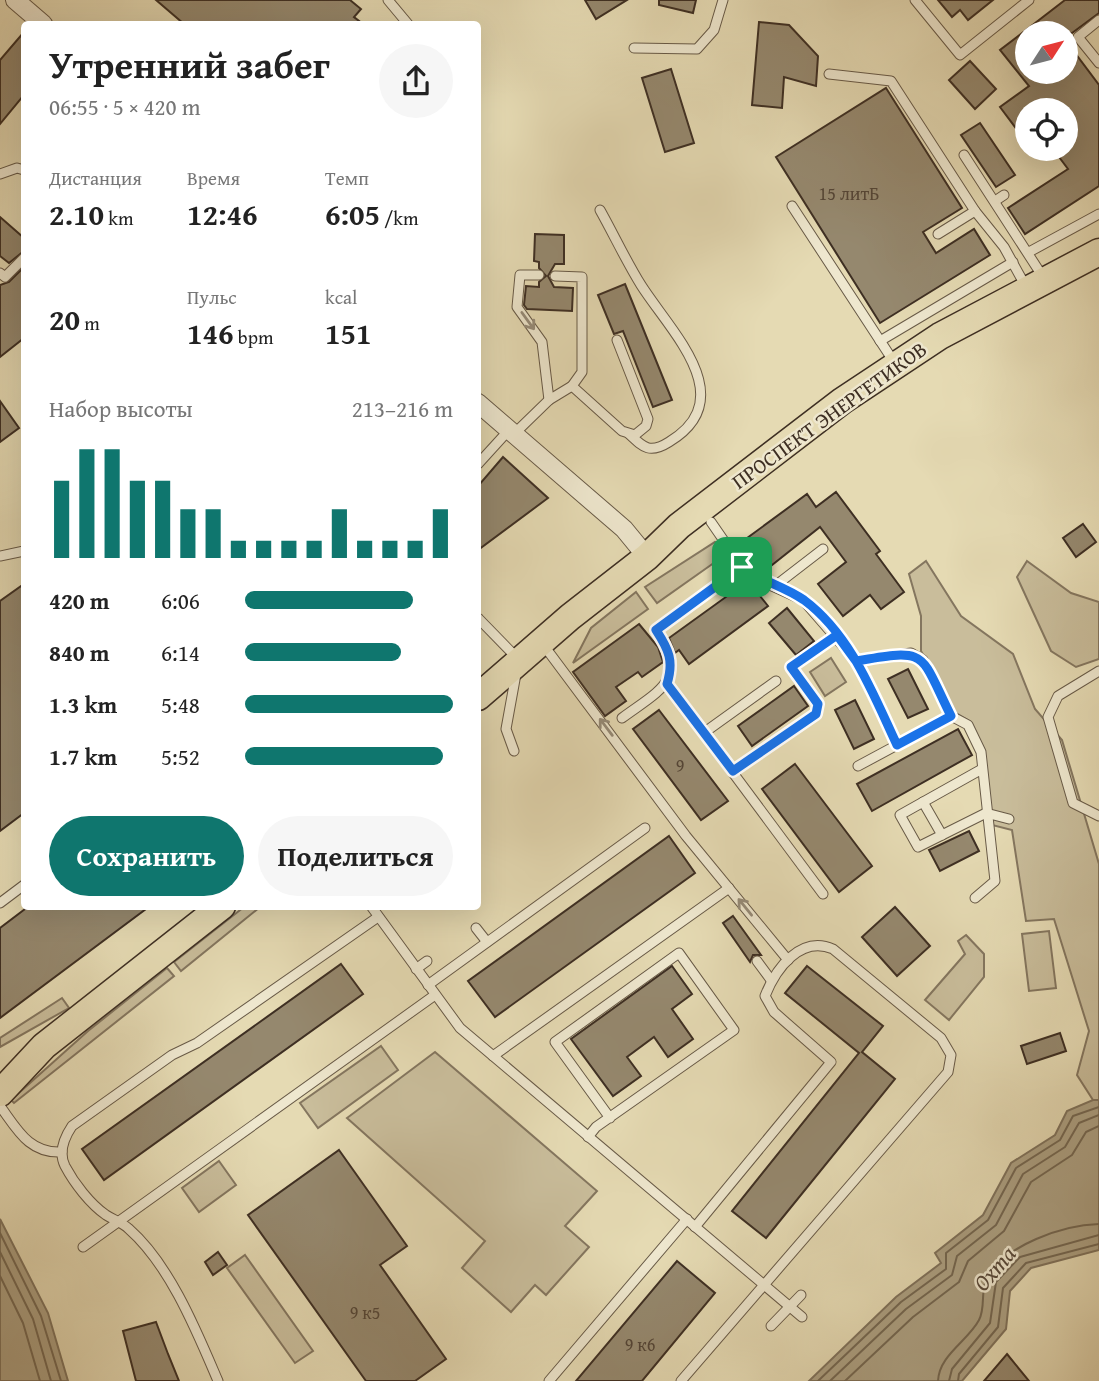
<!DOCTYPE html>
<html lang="ru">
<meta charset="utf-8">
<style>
:root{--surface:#fff;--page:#f6f6f6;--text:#222;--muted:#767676;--accent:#0f766e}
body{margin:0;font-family:"Gentium Book Plus",serif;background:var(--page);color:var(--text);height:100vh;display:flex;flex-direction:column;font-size:26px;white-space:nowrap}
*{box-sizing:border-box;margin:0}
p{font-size:23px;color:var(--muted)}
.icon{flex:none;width:38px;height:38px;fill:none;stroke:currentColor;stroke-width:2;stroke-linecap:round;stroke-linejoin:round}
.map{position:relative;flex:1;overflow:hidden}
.sheet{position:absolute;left:21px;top:21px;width:460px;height:889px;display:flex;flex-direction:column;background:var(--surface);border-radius:7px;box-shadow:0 7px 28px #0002}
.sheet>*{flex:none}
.needle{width:46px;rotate:54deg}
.buttons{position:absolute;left:1015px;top:21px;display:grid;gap:14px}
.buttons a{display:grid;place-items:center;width:63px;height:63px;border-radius:50%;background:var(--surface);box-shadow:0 7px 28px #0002;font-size:35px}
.pin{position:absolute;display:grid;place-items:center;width:60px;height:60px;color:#fff;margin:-30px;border-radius:14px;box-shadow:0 4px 10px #0006}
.round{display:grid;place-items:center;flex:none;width:74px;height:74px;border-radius:37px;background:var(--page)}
.headline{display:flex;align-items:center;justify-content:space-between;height:119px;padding:0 28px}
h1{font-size:38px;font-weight:600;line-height:52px}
.figures{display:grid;grid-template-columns:repeat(3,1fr);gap:10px;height:119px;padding:7px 28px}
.figures div{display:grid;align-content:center}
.figures b{font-size:30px;font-weight:600}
.figures small{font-size:19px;font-weight:400}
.figures p{font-size:19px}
.chart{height:196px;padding:14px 28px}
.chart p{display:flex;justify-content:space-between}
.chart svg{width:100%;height:126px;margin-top:7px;stroke:var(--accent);stroke-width:6}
.action{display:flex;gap:14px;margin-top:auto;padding:14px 28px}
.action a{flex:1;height:80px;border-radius:42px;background:var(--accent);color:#fff;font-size:28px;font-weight:600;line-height:80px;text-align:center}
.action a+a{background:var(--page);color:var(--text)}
ul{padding:0 28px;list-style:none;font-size:23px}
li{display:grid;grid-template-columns:112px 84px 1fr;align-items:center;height:52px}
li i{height:18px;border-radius:9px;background:var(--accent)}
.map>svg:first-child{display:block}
.green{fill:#c9bd9b;stroke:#84765f;stroke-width:2}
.water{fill:#aca082;stroke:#80735c;stroke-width:2}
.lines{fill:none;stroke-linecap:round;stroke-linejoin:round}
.shore{stroke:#756852;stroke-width:2}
.building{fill:#95886e;stroke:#3e2f23;stroke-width:2}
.service-casing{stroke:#685a47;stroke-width:11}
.minor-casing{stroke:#685a47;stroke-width:20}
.primary-casing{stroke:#3e2f23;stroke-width:29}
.service{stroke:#eee7ce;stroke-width:9}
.minor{stroke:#eee7ce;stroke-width:18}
.primary{stroke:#e5dab3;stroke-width:26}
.oneway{stroke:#968b78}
.route-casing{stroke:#fff;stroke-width:14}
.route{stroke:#1a73e8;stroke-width:9}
.labels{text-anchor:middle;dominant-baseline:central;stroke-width:5;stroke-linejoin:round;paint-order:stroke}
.number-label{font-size:18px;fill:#544536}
.street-label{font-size:21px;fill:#3e2f23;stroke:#eee7ce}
.water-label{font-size:23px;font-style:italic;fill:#5a4b3b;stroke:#eee7ce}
</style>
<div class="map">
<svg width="1099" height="1381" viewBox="0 0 1099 1381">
<rect width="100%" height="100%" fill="#e5dab3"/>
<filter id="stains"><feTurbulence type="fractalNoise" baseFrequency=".00286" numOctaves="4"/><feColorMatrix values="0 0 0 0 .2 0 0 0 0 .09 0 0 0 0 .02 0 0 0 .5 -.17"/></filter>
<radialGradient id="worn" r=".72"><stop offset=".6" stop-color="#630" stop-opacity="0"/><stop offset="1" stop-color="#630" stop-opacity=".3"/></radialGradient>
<!-- green -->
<g class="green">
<polygon points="715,542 721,545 718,560 657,603 645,587"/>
<polygon points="926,561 961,616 1013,654 1035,709 1062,740 1099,864 1099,1100 1093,1100 1077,1075 1089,1031 1054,919 1026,921 1012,830 992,825 971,722 956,713 921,651 921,616 909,574"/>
<polygon points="1027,561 1071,593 1099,602 1099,659 1076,667 1051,651 1017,577"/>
<polygon points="636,592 648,609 573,663 591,628"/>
<polygon points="831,658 846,682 825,696 810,672"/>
<polygon points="244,907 260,907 181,971 174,962"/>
<polygon points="1049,931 1056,988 1029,991 1022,934"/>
<polygon points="966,935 984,954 984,977 949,1020 925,1000 965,954 958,941"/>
<polygon points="167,968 174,976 14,1103 11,1100 88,1031"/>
<polygon points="62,998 69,1008 0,1047 0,1038"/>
<polygon points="381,1046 398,1070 318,1128 300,1103"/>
<polygon points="435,1052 597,1191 565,1226 589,1247 546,1295 535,1285 511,1312 462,1268 485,1241 347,1118"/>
<polygon points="219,1161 236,1185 199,1212 182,1188"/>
<polygon points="245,1255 313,1351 295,1363 227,1268"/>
</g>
<!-- water -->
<g class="water">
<polygon points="1093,1100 1099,1100 1099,1250 1031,1268 1010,1291 1006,1329 962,1381 809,1381 896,1297 941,1263 935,1253 983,1215 1011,1163 1055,1135 1067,1111"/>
<polygon points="0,1219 48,1313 68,1381 0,1381"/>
</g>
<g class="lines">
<!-- shore -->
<g class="shore">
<polyline points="0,1233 41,1316 61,1381"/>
<polyline points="0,1252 33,1319 51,1381"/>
<polyline points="0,1276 23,1323 40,1381"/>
<polyline points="818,1381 901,1302 946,1269 946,1253 988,1220 1016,1168 1060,1140 1073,1116 1099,1107"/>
<polyline points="830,1381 906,1309 952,1275 957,1256 996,1225 1023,1174 1065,1147 1079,1123 1099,1115"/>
<polyline points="845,1381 913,1317 959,1282 968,1261 1004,1231 1031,1182 1072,1155 1086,1132 1099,1126"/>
<path d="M 938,1381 C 939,1355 968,1341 979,1320 C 986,1307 980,1290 987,1278 C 1005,1245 1063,1225 1099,1224"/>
<polyline points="949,1381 952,1369 990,1323 996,1282 1020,1257 1099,1235"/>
<polyline points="958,1381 959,1374 998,1327 1003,1288 1026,1263 1099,1244"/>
</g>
</g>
<!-- building -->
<g class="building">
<polygon points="156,0 350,0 361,9 354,17 363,24 184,24"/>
<polygon points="585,0 627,0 596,19"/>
<polygon points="659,0 696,0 693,13 659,5"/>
<polygon points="938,0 993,0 968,20 960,10 952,17"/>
<polygon points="1065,0 1099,0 1099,13 1072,33 1027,33 1027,72 1066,72 1066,41 1099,85 1099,186 1025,234 1008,208 1068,169 1053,149 1066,149 1066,110 1027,110 1027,143 1000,107 1029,86 1000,50"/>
<polygon points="759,22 789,25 818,56 816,86 784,77 782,108 752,105"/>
<polygon points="24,32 24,95 0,124 0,60"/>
<polygon points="970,61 996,89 975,109 949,80"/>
<polygon points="671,69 694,143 665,152 642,78"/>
<polygon points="886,88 962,208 923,232 936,253 974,229 990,255 880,323 776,157"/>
<polygon points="980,123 1015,175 996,187 961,135"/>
<polygon points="0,217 24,238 24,251 9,263 0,256"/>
<polygon points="535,234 564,235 564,264 555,264 548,276 554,287 573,288 572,311 527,309 524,305 526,286 539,287 539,282 546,276 539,268 539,262 534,261"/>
<polygon points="24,267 24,338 0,357 0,285 9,282"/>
<polygon points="625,284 672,400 653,407 623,331 614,334 598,295"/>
<polygon points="0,401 19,428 0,442"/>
<polygon points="503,457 548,498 478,550 478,486"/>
<polygon points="836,492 880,551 876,554 904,592 881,609 870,595 843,616 818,584 846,562 820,527 762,573 739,544 807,494 816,507"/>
<polygon points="1083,524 1096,542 1076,557 1063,538"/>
<polygon points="748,581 768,606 689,664 679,650 675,653 669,638"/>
<polygon points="24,584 24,813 0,831 0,601"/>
<polygon points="787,608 814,641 796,655 769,623"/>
<polygon points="639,624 658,647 663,662 642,677 638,672 616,687 626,701 605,716 573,672"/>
<polygon points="908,669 928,709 908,718 888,679"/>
<polygon points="794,686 808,706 752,746 738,726"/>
<polygon points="855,700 874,739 854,749 835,710"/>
<polygon points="659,710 728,801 701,820 633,729"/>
<polygon points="958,729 972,755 872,811 857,784"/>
<polygon points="795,764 872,866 839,892 762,789"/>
<polygon points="969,831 979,851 940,871 929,850"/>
<polygon points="669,836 695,873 495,1017 468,981"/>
<polygon points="29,906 150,906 0,1018 0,928"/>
<polygon points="895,907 930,946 897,976 862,937"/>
<polygon points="733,916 761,955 753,955 750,962 723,923"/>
<polygon points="341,964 363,994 104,1180 82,1149"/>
<polygon points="672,966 692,994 672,1009 693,1039 668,1057 654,1037 627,1057 641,1076 613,1096 571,1039"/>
<polygon points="807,966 883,1026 862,1052 895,1079 766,1238 732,1211 859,1053 785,993"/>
<polygon points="1060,1033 1066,1051 1027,1064 1021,1046"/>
<polygon points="339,1150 407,1246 380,1265 446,1359 415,1381 366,1381 248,1215"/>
<polygon points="218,1252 227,1265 213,1275 205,1262"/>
<polygon points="677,1261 715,1293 642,1381 576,1381"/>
<polygon points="156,1322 168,1354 179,1381 136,1381 123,1331"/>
<polygon points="1007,1354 1029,1381 984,1381"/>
</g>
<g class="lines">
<!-- service casing -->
<g class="service-casing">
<g id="service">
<polyline points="388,0 408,24"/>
<polyline points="915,0 960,55 1029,0"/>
<polyline points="1099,20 1078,37 1099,63"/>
<polyline points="634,48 697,49 714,30 723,0"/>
<polyline points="829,74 891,81 975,211 1004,247 1026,287"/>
<polyline points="964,155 1043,277"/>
<polyline points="0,174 17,168 24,170"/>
<polyline points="995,201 1004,195"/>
<polyline points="792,206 894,362"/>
<path d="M 600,210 C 614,235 626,261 641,285 C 670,331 742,398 669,442 C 650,454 644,448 629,434"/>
<polyline points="938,234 975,211"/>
<polyline points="1029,252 1099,214"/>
<polyline points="0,273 5,277 24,258"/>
<polyline points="539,275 520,275 517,307 542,342 549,400 572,386 582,372 582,277 555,276"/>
<polyline points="880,341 1013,262"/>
<polyline points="572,386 622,431 635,435 646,426 648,419 617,340"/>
<polyline points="514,434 549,400"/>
<polyline points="478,464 509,430"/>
<polyline points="711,522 742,567 759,580 803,600 856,661 911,653 923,660 951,716 968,725 981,752 995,881 975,898"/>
<polyline points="0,556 24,551"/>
<polyline points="775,586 823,549"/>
<polyline points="478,618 517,658"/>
<polyline points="542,643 686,836 788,960"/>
<polyline points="856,661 897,745"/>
<polyline points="1099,671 1058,696 1048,717 1073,803 1099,816"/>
<polyline points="667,684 823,894"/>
<path d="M 622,718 C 660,690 690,679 656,630 L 742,567"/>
<polyline points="705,732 776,681"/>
<polyline points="514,751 506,729 516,674"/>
<polyline points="858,766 951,716"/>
<polyline points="982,769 900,815 918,847 986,813 1009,819"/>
<polyline points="733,771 816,714 818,704 791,667 837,635"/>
<polyline points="923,802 942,835"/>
<polyline points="0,903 24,885"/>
<polyline points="371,906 460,1028 802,1317"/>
<polyline points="476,928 487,942"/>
<polyline points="757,961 771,980"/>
<polyline points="416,969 427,961"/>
<polyline points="428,985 645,828"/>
<polyline points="493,1056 729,888"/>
<path d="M 0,1106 C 17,1129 29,1154 62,1152"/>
<polyline points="588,1137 596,1127 734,1030 679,953 555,1042 610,1118"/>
<polyline points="83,1247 435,995"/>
<polyline points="771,1326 801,1295"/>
<path d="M 218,1381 C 197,1332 170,1265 129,1229 C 123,1223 114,1220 106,1215 C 90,1204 74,1183 65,1166 C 58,1152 64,1138 72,1126 L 172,1055 L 197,1043 L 378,917"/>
<polyline points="549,1381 687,1219"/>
<path d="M 681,1381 L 948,1072 L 951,1055 L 941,1038 L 833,949 C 801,935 776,968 765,996 L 774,1012 L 831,1062 L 695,1227"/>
</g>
</g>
<!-- minor casing -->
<g class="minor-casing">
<g id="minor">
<polyline points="15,0 43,24"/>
<polyline points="478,403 624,529 647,557"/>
</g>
</g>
<!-- primary casing -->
<g class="primary-casing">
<g id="primary">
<polyline points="478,697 570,617 647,557 679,526 842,401 940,336 1099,252"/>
<polyline points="0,1093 44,1046 222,906"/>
</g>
</g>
<!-- service -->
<use href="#service" class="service"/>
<!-- minor -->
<use href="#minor" class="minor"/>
<!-- primary -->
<use href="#primary" class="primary"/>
</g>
<!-- one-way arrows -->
<defs><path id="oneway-shaft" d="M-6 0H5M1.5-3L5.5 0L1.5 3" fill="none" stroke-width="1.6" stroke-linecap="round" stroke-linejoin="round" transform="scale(1.75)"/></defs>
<g class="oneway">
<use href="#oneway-shaft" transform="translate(528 321) rotate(54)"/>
<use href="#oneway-shaft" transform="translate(606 727) rotate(-127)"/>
<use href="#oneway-shaft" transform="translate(745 907) rotate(-129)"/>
</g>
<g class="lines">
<!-- route casing -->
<g class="route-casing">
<path id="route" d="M 742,567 L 656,630 C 669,650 674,661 667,684 L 733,771 L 816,714 L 818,704 L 791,667 L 837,635 L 856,661 C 930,648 919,652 951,716 L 897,745 C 873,694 851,635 804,600 C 784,586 761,581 742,567"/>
</g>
<!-- route -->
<use href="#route" class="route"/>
</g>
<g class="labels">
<!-- number labels -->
<g class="number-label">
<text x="849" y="193">15 литБ</text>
<text x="680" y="765">9</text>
<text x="365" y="1312">9 к5</text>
<text x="640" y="1344">9 к6</text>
</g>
<!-- street labels -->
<g class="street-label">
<text transform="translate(829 415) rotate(-36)">ПРОСПЕКТ ЭНЕРГЕТИКОВ</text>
</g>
<!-- water labels -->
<g class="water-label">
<text transform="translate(994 1268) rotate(-49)">Охта</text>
</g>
</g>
<rect width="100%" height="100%" filter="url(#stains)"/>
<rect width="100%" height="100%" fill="url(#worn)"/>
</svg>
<div class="buttons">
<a><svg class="needle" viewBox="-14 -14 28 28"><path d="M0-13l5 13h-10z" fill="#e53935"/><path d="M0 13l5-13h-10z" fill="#767676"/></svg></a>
<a><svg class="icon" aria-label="locate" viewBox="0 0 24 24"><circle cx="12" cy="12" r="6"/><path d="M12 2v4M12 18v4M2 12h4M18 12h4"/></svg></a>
</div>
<div class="pin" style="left:742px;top:567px;background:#1e9e55"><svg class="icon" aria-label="arrive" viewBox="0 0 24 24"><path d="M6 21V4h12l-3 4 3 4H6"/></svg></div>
<section class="sheet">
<div class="headline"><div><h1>Утренний забег</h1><p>06:55 · 5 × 420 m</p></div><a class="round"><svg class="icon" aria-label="share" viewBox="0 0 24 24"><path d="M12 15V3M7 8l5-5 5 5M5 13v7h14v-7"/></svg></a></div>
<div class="figures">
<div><p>Дистанция</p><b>2.10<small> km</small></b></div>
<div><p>Время</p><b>12:46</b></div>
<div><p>Темп</p><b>6:05<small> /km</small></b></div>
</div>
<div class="figures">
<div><b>20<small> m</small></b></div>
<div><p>Пульс</p><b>146<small> bpm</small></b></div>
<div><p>kcal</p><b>151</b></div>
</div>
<div class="chart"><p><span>Набор высоты</span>213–216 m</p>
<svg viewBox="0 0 160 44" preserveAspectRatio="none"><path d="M5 44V17M15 44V6M25 44V6M35 44V17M45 44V17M55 44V27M65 44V27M75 44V38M85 44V38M95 44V38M105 44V38M115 44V27M125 44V38M135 44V38M145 44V38M155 44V27"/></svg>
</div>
<ul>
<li><b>420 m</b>6:06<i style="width:81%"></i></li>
<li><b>840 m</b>6:14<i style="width:75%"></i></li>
<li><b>1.3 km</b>5:48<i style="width:100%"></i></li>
<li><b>1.7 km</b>5:52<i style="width:95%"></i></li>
</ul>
<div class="action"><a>Сохранить</a><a>Поделиться</a></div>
</section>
</div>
